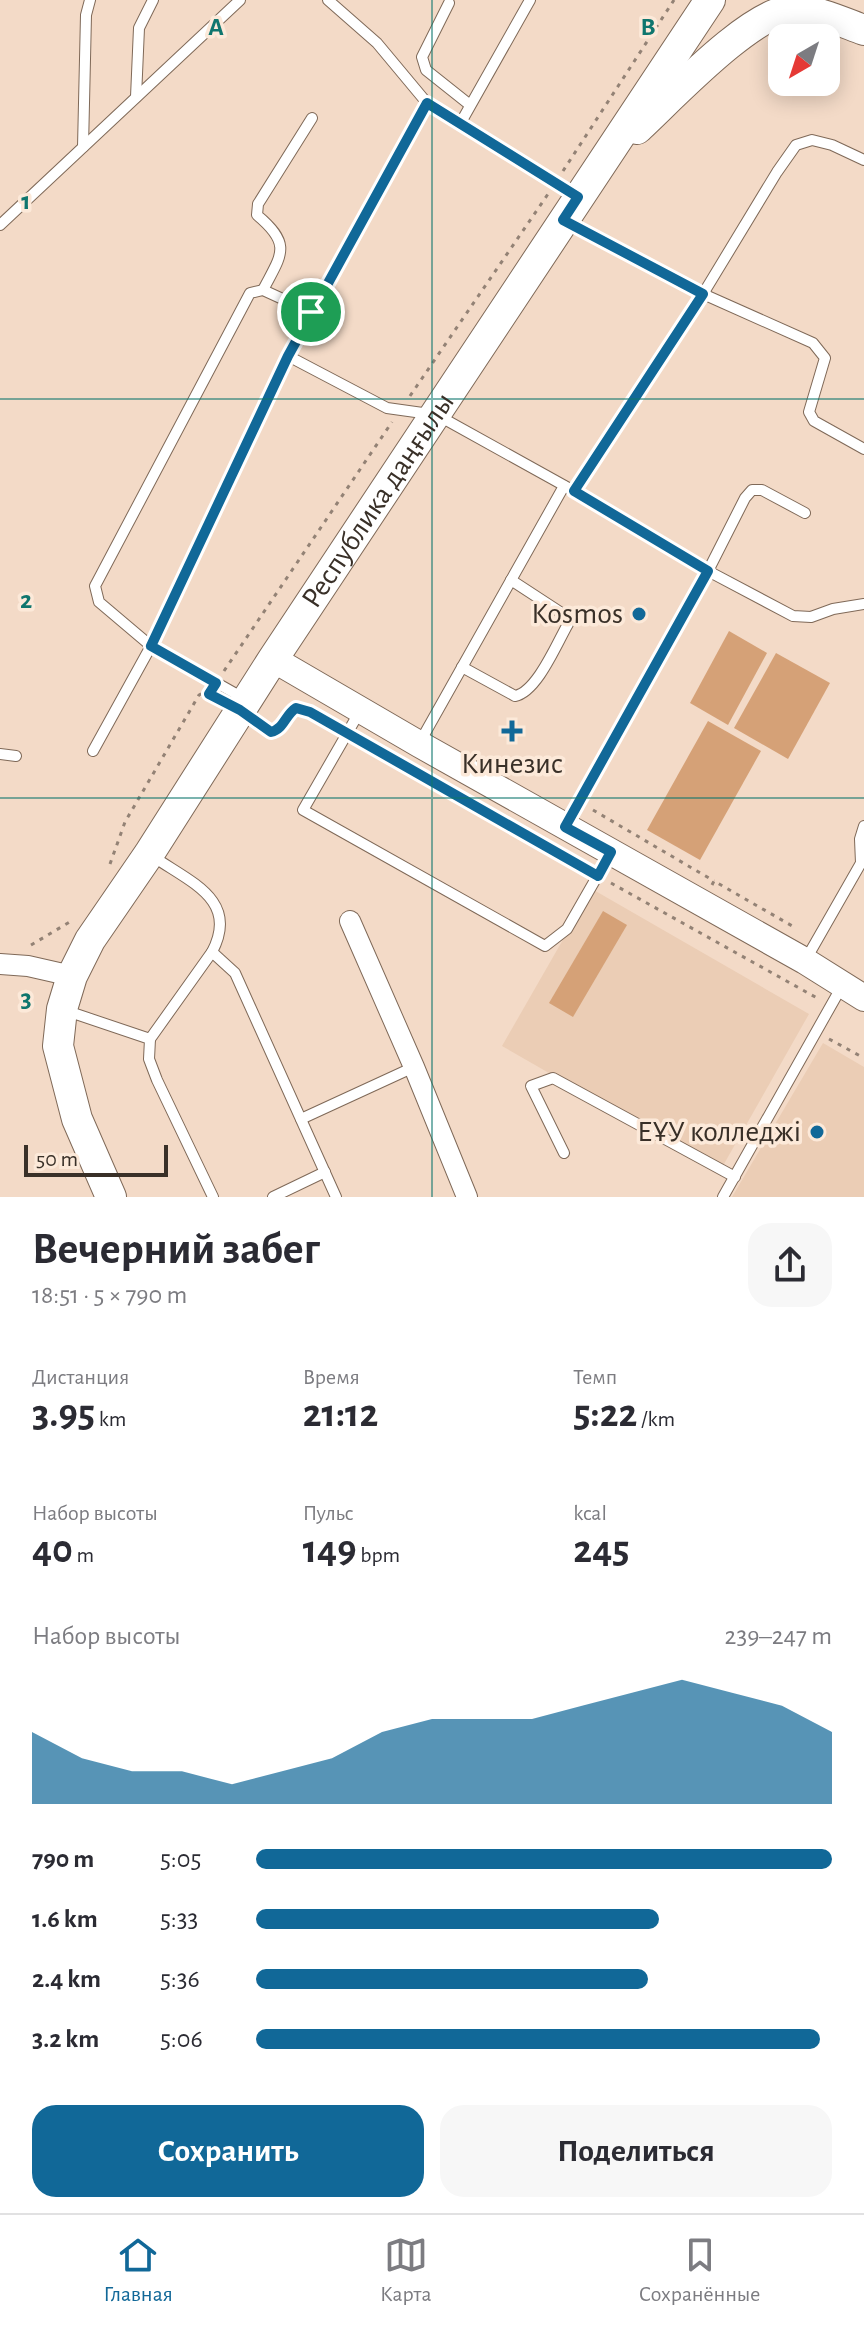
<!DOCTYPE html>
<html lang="ru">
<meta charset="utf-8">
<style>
:root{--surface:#fff;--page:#f7f7f7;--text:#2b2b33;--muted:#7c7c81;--line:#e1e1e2;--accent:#116898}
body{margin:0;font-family:"Alegreya Sans",sans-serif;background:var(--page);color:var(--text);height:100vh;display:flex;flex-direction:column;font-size:30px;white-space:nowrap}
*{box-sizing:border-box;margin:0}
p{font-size:26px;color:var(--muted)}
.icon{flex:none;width:44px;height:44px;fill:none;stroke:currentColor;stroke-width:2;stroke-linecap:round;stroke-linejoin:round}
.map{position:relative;height:1197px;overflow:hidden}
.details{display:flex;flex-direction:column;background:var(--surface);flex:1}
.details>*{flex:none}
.needle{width:52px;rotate:219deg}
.tools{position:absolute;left:768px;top:24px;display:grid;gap:16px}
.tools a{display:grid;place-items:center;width:72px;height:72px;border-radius:16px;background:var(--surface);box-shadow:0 4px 20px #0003;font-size:40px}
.scale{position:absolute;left:24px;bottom:20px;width:144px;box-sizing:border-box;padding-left:8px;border:4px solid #393028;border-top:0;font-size:22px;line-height:28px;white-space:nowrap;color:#393028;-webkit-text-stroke:6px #fce9d9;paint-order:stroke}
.pin{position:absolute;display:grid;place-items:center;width:68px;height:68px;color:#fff;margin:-34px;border:4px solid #fff;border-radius:50%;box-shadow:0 2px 8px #0007}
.round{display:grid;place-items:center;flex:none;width:84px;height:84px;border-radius:24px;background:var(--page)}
.summary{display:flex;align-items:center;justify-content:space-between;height:136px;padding:0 32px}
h1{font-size:44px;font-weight:600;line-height:60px}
.metrics{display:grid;grid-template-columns:repeat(3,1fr);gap:12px;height:136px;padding:8px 32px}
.metrics div{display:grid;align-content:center}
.metrics b{font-size:40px;font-weight:600}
.metrics small{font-size:22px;font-weight:400}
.metrics p{font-size:22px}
.chart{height:224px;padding:16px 32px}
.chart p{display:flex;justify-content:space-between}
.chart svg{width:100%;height:144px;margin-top:8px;fill:var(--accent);opacity:.7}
.primary-button{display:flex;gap:16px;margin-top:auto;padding:16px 32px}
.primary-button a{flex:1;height:92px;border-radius:24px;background:var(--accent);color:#fff;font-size:32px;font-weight:600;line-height:92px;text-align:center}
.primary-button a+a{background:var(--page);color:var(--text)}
ul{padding:0 32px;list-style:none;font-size:26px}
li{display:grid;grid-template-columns:128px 96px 1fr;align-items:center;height:60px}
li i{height:20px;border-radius:10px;background:var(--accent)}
.dock{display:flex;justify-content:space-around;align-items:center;height:112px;border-top:2px solid var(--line);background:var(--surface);font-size:22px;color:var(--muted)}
.dock a{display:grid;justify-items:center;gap:4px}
.dock .on{color:var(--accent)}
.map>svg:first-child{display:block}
.built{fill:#ebcdb5}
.green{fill:#d5a177}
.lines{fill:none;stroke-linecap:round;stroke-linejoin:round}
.service-casing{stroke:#7f6958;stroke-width:12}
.minor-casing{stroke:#7f6958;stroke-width:22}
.tertiary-casing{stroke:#7f6958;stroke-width:28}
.secondary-casing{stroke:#7f6958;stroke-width:32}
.path{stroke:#938275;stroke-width:3;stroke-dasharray:4 6;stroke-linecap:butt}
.service{stroke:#fff;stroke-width:10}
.minor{stroke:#fff;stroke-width:20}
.tertiary{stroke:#fff;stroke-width:26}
.secondary{stroke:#fff;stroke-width:30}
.route-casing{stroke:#fff;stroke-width:16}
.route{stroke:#116898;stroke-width:10}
.grid{fill:none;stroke:#0f766e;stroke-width:2;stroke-opacity:0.55}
.poi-dot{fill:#116898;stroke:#fce9d9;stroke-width:3}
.labels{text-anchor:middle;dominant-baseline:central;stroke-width:7;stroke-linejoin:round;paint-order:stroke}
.street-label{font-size:30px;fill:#393028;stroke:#fce9d9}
.poi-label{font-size:30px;fill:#393028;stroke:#fce9d9;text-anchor:end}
.grid-label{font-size:26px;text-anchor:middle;font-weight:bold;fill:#0f766e;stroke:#fce9d9;stroke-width:7;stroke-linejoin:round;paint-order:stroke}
</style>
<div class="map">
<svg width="864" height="1197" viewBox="0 0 864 1197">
<rect width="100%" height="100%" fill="#f3dac7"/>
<!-- built -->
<g class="built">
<polygon points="592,889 809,1014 720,1171 502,1046"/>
<polygon points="823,1043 864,1067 864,1197 732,1197"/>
</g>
<!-- green -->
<g class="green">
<polygon points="729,631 767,653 728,725 690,703"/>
<polygon points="776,653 830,683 788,759 734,728"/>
<polygon points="708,721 761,751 700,860 647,830"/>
<polygon points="603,911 627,925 573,1017 549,1003"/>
</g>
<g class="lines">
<!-- service casing -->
<g class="service-casing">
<g id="service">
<polyline points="328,0 377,43 427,103"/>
<polyline points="449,3 422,57 426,70 470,105"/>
<polyline points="136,97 139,28 153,0"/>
<polyline points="460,124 530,0"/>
<polyline points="83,147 86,15 90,0"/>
<polyline points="567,222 703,294 777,172 796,145 812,140 832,145 864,160"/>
<polyline points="0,225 240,0"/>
<path d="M 263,290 C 281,255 293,245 257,215 L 258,204 L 312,118"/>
<polyline points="288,356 387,408 437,415 574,491 703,294 813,343 825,358 809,412 814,421 864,449"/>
<polyline points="805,513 762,490 752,490 745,498 708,571 793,616 811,617 833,609 864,604"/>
<path d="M 462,667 L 515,696 C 537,692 557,643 568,624 L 563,614 L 511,580"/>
<polyline points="245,699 151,646 99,602 95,586 250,293 263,290 311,312"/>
<polyline points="360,711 303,810 545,946 567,929 610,854"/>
<polyline points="420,742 564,486"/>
<polyline points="93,751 151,646 288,356 427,103 576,196"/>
<polyline points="0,754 16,756"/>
<polyline points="567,824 708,571 574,491"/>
<path d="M 151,855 C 189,882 240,899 212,952 L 235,973 L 336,1197"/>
<polyline points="805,961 861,863 860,839 864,826"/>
<polyline points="64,1010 150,1039 149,1059 157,1080 213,1197"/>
<polyline points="150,1039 212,952"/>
<polyline points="301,1119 414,1067"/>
<polyline points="564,1153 531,1086 553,1078 735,1177"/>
<polyline points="273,1197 325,1172"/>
<polyline points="723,1197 842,986"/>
</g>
</g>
<!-- minor casing -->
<g class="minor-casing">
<g id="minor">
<polyline points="350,921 414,1067 467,1197"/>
<polyline points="0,964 28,966 72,976"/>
</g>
</g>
<!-- tertiary casing -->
<g class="tertiary-casing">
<polyline id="tertiary" points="273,659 419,744 805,961 864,998"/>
</g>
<!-- secondary casing -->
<g class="secondary-casing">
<g id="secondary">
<path d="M 637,129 C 668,101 752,10 793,10 C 817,10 842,22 864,30"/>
<path id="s1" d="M 111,1197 L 77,1119 L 58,1046 L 62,1009 L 72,976 L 90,940 L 149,854 L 273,659 L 710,0"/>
</g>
</g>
<!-- path -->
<g class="path">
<polyline points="563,171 674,0"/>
<polyline points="410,396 548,194"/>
<polyline points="224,671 392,422"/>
<path d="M 261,725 L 271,732 C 284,729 285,715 296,708 L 310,712 L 337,726"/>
<polyline points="361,739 587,869"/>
<polyline points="593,810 714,881"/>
<polyline points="110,864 125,822 199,695 203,693"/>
<polyline points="611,883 817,998"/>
<polyline points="712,885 714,881 794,927"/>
<polyline points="31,945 73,920"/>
<polyline points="829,1039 864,1058"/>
</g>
<!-- service -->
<use href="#service" class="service"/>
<!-- minor -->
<use href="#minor" class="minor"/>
<!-- tertiary -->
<use href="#tertiary" class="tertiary"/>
<!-- secondary -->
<use href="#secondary" class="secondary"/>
</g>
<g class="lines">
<!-- route casing -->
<g class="route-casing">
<path id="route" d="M 427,103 L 578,197 L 563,220 L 703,294 L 574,491 L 708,571 L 565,827 L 611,852 L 598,876 L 310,712 L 296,708 C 285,715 284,729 271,732 L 240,710 L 209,694 L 216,683 L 151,646 L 288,356 Z"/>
</g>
<!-- route -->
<use href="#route" class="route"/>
</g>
<!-- grid -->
<path class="grid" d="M 432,0 L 432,1197M 0,399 L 864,399M 0,798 L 864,798"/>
<!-- markers -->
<g class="poi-dot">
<circle cx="639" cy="614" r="8"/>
<path d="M508 719h8v8h8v8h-8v8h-8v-8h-8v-8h8z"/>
<circle cx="817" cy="1132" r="8"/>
</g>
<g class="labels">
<!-- street labels -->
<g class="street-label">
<text stroke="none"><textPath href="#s1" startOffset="798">Республика даңғылы</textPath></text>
</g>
<!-- poi labels -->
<g class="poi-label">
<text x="623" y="614">Kosmos</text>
<text x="512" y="764" text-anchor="middle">Кинезис</text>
<text x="801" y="1132">ЕҰУ колледжі</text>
</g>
</g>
<g class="grid-label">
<text x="216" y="35">A</text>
<text x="648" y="35">B</text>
<text x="26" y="209">1</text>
<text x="26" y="608">2</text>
<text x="26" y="1007">3</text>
</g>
</svg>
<div class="tools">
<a><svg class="needle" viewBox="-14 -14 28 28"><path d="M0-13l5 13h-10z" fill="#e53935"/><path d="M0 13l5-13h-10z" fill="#7c7c81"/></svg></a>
</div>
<div class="scale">50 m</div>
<div class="pin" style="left:311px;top:312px;background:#1e9e55"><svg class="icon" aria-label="arrive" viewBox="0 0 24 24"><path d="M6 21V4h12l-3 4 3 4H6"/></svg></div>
</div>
<section class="details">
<div class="summary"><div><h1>Вечерний забег</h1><p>18:51 · 5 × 790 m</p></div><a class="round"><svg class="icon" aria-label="share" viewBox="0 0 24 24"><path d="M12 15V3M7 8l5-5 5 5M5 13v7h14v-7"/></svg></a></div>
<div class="metrics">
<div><p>Дистанция</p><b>3.95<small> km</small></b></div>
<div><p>Время</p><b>21:12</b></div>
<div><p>Темп</p><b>5:22<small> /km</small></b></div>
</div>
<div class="metrics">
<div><p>Набор высоты</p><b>40<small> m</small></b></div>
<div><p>Пульс</p><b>149<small> bpm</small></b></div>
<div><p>kcal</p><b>245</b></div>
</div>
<div class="chart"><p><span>Набор высоты</span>239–247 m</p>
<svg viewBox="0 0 160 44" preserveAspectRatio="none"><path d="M0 44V22L10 30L20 34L30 34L40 38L50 34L60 30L70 22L80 18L90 18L100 18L110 14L120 10L130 6L140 10L150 14L160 22V44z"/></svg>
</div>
<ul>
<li><b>790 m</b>5:05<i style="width:100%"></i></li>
<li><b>1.6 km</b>5:33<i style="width:70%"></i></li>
<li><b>2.4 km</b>5:36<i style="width:68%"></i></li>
<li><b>3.2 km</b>5:06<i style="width:98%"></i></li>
</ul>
<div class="primary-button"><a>Сохранить</a><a>Поделиться</a></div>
</section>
<nav class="dock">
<a class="on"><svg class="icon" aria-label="home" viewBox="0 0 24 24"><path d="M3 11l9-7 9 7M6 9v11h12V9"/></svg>Главная</a>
<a><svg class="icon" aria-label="map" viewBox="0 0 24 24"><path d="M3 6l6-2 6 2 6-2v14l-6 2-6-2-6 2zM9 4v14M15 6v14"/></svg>Карта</a>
<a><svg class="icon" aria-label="saved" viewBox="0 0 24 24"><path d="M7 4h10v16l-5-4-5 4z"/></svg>Сохранённые</a>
</nav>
